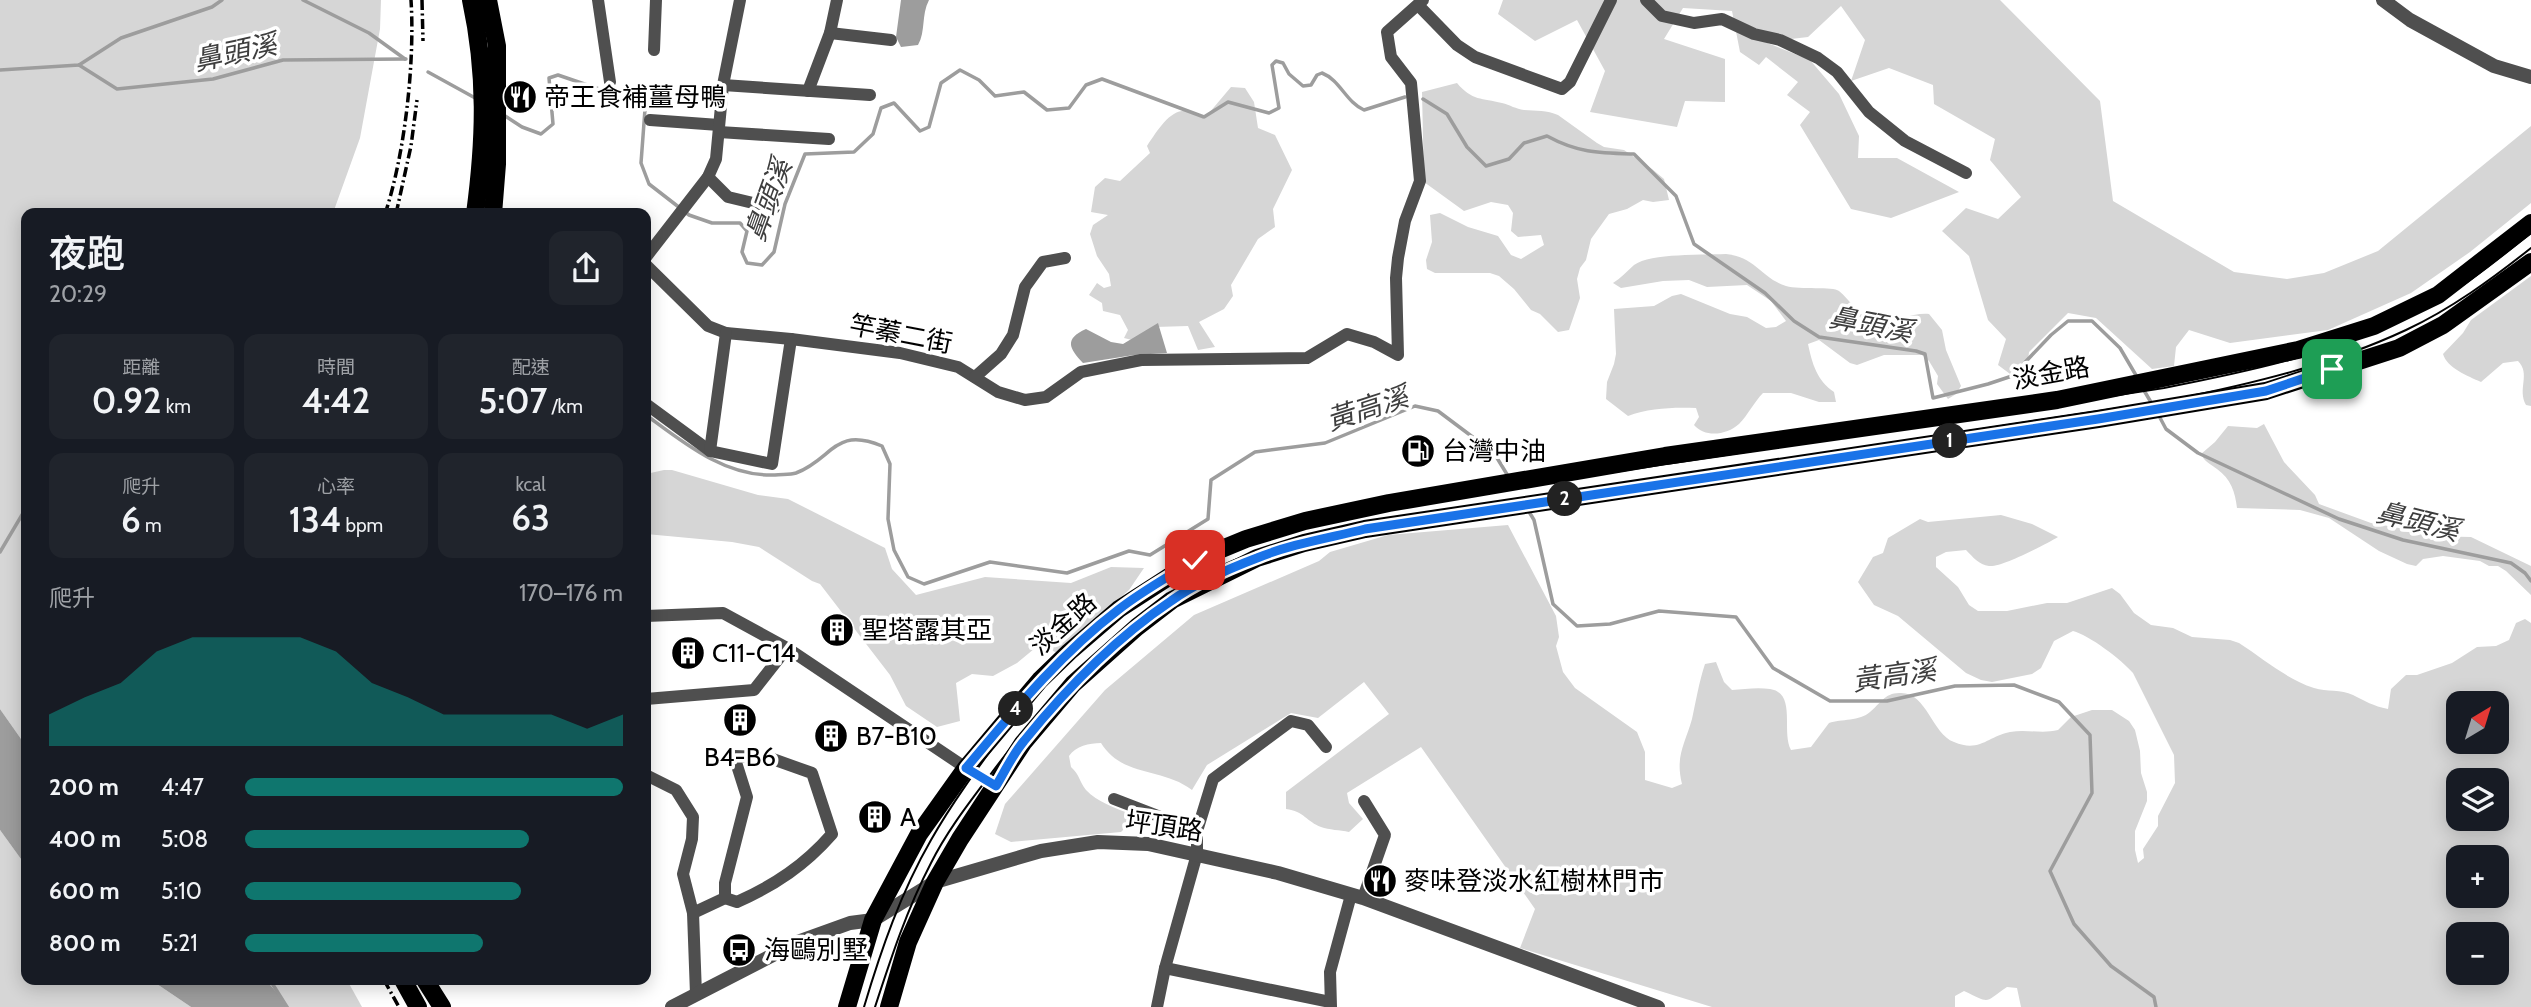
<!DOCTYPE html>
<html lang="zh-TW">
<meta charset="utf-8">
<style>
:root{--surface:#171b24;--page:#20242c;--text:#f1f3f6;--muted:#9ea1a6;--accent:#0f766e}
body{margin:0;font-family:Cabin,"Noto Sans TC",sans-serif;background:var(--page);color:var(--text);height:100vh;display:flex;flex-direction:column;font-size:26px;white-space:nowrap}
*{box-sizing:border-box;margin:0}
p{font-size:23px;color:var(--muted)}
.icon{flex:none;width:38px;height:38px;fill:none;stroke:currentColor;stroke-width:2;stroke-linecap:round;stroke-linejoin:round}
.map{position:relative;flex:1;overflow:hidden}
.sheet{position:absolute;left:21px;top:208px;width:630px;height:777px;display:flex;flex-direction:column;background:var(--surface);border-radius:14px;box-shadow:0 4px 18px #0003}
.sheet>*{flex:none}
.needle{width:46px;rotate:38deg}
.controls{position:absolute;left:2446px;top:691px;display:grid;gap:14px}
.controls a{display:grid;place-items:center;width:63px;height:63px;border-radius:14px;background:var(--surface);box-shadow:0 4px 18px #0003;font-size:35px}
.pin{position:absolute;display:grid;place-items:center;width:60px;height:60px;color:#fff;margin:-30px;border-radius:14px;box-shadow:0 4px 10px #0006}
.km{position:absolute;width:35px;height:35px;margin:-18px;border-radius:50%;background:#222;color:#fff;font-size:19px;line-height:35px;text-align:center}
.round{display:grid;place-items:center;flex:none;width:74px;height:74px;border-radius:14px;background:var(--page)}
.overview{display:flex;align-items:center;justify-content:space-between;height:119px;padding:0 28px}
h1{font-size:38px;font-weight:600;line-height:52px}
.figures{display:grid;grid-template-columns:repeat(3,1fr);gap:10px;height:119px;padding:7px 28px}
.figures div{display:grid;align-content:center;border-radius:14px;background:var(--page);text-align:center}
.figures b{font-size:35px;font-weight:600}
.figures small{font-size:19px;font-weight:400}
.figures p{font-size:19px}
.chart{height:196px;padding:14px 28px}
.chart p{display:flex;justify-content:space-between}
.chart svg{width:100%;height:126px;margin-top:7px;fill:var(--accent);opacity:.7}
ul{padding:0 28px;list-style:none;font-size:23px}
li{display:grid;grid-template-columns:112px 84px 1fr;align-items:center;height:52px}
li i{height:18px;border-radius:9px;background:var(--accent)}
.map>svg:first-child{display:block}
.green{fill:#d6d6d6;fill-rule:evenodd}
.water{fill:#9d9d9d}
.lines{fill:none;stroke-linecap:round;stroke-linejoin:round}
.stream{stroke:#9d9d9d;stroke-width:3.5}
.minor{stroke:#4f4f4f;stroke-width:12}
.tertiary{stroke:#4f4f4f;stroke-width:14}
.primary{stroke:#000;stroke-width:18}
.tram{stroke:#000;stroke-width:2}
.rail{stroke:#000;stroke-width:3.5;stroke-dasharray:10 3.5 2 3.5;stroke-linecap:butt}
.route-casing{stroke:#fff;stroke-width:14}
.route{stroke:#1a73e8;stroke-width:9}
.labels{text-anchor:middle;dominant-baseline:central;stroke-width:7;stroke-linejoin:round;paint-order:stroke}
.poi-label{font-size:26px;fill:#000;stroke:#fff;text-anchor:start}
.street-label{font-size:26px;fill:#000;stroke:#fff}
.water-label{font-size:28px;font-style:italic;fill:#3e3e3e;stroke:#fff}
</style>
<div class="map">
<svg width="2531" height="1007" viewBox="0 0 2531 1007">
<rect width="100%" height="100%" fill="#fff"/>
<!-- green -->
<g class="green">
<polygon points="0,0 381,0 380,29 360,138 333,213 26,214 26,746 0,709"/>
<polygon points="1503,0 2000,0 2100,101 2113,201 2234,272 2287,279 2324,273 2378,251 2531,126 2531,203 2470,252 2411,293 2328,330 2230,343 2189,330 2176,347 2174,366 2152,369 2096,318 2068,313 2029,352 2025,385 1998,365 2006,339 1988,320 1969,256 1942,231 1966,208 1998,219 2021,197 1990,160 1995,139 1934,104 1933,85 1889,68 1851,81 1865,40 1841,6 1808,37 1765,42 1810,60 1839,94 1859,136 1858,158 1897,158 1959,192 1891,218 1851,209 1800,125 1810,112 1787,95 1798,82 1766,57 1759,65 1740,52 1732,11 1683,8 1664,39 1725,59 1725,102 1685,101 1677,127 1590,112 1605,71 1577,20 1535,41 1498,14"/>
<path d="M 1457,83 C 1472,101 1482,98 1502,103 C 1510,105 1516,109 1524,110 C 1536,111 1547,110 1558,115 L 1597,143 L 1604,147 L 1624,150 L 1652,169 L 1664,179 L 1669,200 L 1653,202 L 1643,200 L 1627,209 L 1609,214 L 1591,239 L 1586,260 L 1580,268 L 1577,279 L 1580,298 L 1569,330 L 1558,332 L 1540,314 L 1531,310 L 1514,289 L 1499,276 L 1490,273 L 1435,273 L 1427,269 L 1426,260 L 1432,242 L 1430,215 L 1440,213 L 1468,227 L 1498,236 L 1511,255 L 1521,259 L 1544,245 L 1541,235 L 1518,237 L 1511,231 L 1513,213 L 1508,205 L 1491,202 L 1464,211 L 1424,182 L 1422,92 Z"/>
<path d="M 1231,87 L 1245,88 L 1254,102 L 1258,128 L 1275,135 L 1292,170 L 1273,209 L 1275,227 L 1258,239 L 1231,285 L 1233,296 L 1224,309 L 1199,322 L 1215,347 L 1198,350 L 1188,326 L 1155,327 L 1132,340 L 1124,338 L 1128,330 L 1120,315 L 1103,311 L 1102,303 L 1089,295 L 1097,283 L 1104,288 L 1111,286 L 1109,274 L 1097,256 L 1090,234 L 1093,225 L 1108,215 L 1091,212 L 1095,187 L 1105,178 L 1120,181 L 1150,153 L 1147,146 C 1162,124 1177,97 1204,119 Z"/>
<path d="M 1726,254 C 1756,257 1761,278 1786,286 C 1800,290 1833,286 1839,291 C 1850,300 1857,314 1871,320 C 1885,326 1911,312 1929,314 L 1942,330 L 1946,350 L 1961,386 L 1956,394 L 1948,399 L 1937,384 L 1938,376 L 1929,361 L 1922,355 L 1884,355 L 1857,365 L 1850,363 L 1819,340 L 1808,344 C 1812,363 1817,381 1834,392 L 1836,402 L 1819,402 L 1791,393 L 1763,393 C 1754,402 1748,415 1739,424 C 1727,435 1705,438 1694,425 L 1699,417 L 1696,408 C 1674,407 1649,408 1628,416 L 1606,399 L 1607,382 L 1614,364 L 1616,354 L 1614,309 L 1654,306 L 1672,296 L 1681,294 L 1730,314 L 1747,317 L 1766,328 L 1776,327 L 1786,321 L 1771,301 L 1747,285 L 1707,287 L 1689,280 L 1663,281 L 1621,288 L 1613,283 C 1621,278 1627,271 1634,265 C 1651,253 1704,255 1726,254 Z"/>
<path d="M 2531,276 L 2531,406 L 2526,405 C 2517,389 2531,374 2518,361 L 2503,363 L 2481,382 C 2468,376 2447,368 2443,354 L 2463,333 L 2471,320 Z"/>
<path d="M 2264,424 L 2284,462 L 2315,495 L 2319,504 L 2371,523 L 2411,530 L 2429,536 L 2471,537 L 2531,566 L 2531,595 L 2506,571 L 2498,566 L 2489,566 L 2480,561 L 2443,556 L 2423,559 L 2416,566 L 2407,564 L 2379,551 L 2329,518 L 2300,510 L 2237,508 C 2235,492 2231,479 2217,469 C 2209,463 2205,462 2201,454 L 2215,442 L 2228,426 L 2257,428 Z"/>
<polygon points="664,470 672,470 758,495 788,499 885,548 892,569 916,595 985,577 1071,583 1111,567 1144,568 1129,590 1057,653 1040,644 1017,663 993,676 972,674 956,683 960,721 937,727 906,706 890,675 820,584 812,581 759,547 732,542 646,534 646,474"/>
<path d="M 2001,515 L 2032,524 L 2058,537 C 2046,544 2001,568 1989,566 C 1979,565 1973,557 1966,550 L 1946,552 L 1936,557 L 1936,567 L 1958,587 L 1969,605 L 1978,611 L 2007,611 L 2047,603 L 2067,603 L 2112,588 L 2120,594 L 2134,613 L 2151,625 L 2173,628 L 2192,637 L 2230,640 L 2239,643 C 2264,659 2286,679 2314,688 C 2327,692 2341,689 2353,695 C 2365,701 2373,706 2388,709 L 2391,689 L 2406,675 L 2417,675 L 2452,663 L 2477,647 L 2496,646 L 2509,640 L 2516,623 L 2525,619 L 2531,623 L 2531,1007 L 2021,1007 L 2017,988 L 2007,987 C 1983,1003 1992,1004 1964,991 L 1955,996 L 1955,1007 L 1712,1007 L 1520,948 L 1535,909 L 1421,747 L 1347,793 L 1349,803 L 1363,819 L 1349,832 C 1340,830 1329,830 1321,827 C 1307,822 1304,811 1286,809 L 1286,792 L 1389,714 L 1364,682 L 1318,718 L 1291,713 L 1207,765 L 1192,790 C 1162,767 1123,778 1101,743 C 1089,743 1076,746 1069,756 L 1071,767 C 1080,775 1079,781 1086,790 C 1097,802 1116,808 1130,814 L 1129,824 L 1121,832 L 1011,842 L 995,834 L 1005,804 L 1105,690 L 1194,615 L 1319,561 L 1330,552 L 1388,535 L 1508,525 L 1556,616 L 1559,637 L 1556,646 L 1563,672 L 1575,688 L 1637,732 L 1645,752 L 1645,780 L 1672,788 L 1682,784 C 1675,756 1685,744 1692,719 C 1696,701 1699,682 1705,664 L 1716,662 L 1724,682 L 1732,690 C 1744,689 1758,687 1770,689 C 1797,693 1781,732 1791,750 L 1811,747 L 1829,723 C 1841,719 1860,721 1870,712 C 1880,704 1885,692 1901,693 C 1927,693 1932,734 1954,742 C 1980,753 1988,736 2010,732 C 2026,729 2042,734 2058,730 L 2071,717 L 2092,710 L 2112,710 L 2129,721 L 2135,730 L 2140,751 L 2141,773 L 2147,792 L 2147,801 L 2135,831 L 2135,850 L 2138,863 L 2144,858 L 2143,849 L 2158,826 L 2158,816 L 2175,783 L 2174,755 L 2133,673 C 2122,660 2089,635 2073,631 L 2054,641 L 2041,668 L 2032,674 L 1992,682 L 1981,680 L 1966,673 L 1898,616 L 1874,605 L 1858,582 L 1873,557 L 1883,553 L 1888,538 L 1920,519 L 1928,522 ZM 2459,704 L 2497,704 L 2497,742 L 2459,742 ZM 2459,780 L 2497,780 L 2497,819 L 2459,819 ZM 2459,858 L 2497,858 L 2497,896 L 2459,896 ZM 2459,934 L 2497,934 L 2497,973 L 2459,973 Z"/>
<polygon points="0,830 26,866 26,980 151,980 191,1007 0,1007"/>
<polygon points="266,980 347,980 362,1007 289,1007"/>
</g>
<!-- water -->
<g class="water">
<path d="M 901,0 L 929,0 C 921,15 926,31 918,45 L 901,47 L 896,37 Z"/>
<path d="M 1158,323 L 1167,353 L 1134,355 L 1083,363 C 1069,348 1064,339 1086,329 L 1111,342 L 1123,344 Z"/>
<polygon points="0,709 26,746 26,866 0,830"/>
<polygon points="151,980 266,980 289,1007 191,1007"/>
</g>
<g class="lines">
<!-- stream -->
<g class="stream">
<polyline points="303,0 369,33 405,59"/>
<polyline points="79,65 117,89 213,79 283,60 406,59"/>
<polyline points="0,70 79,65 121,38 212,7 222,0"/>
<polyline points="428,72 477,99"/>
<path d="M 1423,99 L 1447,114 L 1467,147 L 1486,166 L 1509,159 L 1524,143 L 1547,136 C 1578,153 1599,153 1634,154 L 1676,196 L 1694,244 L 1765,293 L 1794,321 L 1819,337 L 1916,351 L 1925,354 L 1933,398 L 1988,384 L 2012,376 L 2051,335 L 2068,321 L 2092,321 L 2120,348 L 2137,377"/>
<path d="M 502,114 L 522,127 L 541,134 L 553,124 L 549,78 L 558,75 L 602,90 L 646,96 L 641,163 L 649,184 L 689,215 L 712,223 L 740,223 L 747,231 L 742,252 L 747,263 L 762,265 L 774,252 L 785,204 L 805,154 L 854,152 L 873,134 L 881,108 L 894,103 L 920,131 L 929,127 L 941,83 L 960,70 L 979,80 L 995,96 L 1024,92 L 1047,110 L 1069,108 L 1086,85 L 1102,79 L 1204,117 L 1228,102 L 1269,113 L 1279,108 L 1272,65 L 1276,61 L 1283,63 L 1289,74 L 1303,86 L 1311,85 L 1317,75 L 1322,73 C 1340,80 1346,102 1364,110 L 1405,97"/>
<polyline points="2142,387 2152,404"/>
<polyline points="2158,414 2166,429 2198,453 2339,519 2403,540 2511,563 2525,573 2531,581"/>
<path d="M 646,415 C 684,443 725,477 775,475 C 781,474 790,475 796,473 C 833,459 834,426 882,446 L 890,464 L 888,519 L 894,550 L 908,577 L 924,584 L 990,562 L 1067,573 L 1129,551 L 1150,555 L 1208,519 L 1211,480 L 1255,452 L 1325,443 L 1415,406 L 1438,411 L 1494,453 L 1508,476"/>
<polyline points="1528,510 1534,520 1553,604 1577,626 1610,624 1659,611 1736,617 1773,668 1830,701 1887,701 1955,686 2014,685 2059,702 2090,735 2092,793 2050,871 2074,924 2111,966 2154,997 2156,1007"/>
<polyline points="0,552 26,508"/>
<polyline points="270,980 287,1007"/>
</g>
<!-- minor -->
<g class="minor">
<polyline points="598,0 610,82"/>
<polyline points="1646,0 1662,16 1694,23 1722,19 1754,34 1780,40 1818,58 1837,72 1869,112 1905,141 1966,173"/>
<polyline points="1418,5 1457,45 1475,57 1562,89 1570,82 1611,0"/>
<polyline points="830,33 891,40"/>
<polyline points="654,50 656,0"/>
<polyline points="723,85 870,95"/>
<polyline points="808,91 830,33 837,0"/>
<polyline points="650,120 719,125"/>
<polyline points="719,132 829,139"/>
<polyline points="708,177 728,197 774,208"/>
<polyline points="646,257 708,177 716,159 723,85 740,0"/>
<polyline points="646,265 708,326 726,333 791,339 900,353 958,367 998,392 1025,400 1046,397 1081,372 1141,360 1307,358 1347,334 1374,342 1398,355 1396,278 1398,258 1405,221 1420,181 1411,83 1391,57 1387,32 1423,0"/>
<polyline points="975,377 1001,354 1013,335 1025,287 1043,262 1065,258"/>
<polyline points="646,404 710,451 772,464 791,339"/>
<polyline points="710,451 726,333"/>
<polyline points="646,616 723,613 787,648"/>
<polyline points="646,699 754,690 787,648 966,768 996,786"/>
<polyline points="646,775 676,790 693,817 692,839 683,874 693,913 696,994"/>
<polyline points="1114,799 1197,831"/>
<polyline points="1363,898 1385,835 1364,801"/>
<path d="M 693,913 L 725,898 L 737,902 C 775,885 805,865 832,834 L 812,773 L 767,757 L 734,756 L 747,797 L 725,883 L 725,898"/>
<polyline points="1165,968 1330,1002"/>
<polyline points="1157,1007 1165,968 1197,854 1197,831 1213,779 1291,721 1308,725 1326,747"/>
<polyline points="1331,1007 1330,972 1351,895"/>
</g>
<!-- tertiary -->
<g class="tertiary">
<polyline points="2383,0 2410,20 2494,66 2531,77"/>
<polyline points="672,1007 800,941 850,923 873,920 935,882 1041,851 1098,842 1148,844 1278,873 1363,898 1658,1007"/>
</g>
<!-- primary -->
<g class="primary">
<path d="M 471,0 C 487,74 485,139 475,214"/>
<polyline points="488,0 497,46 497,164 493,214"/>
<polyline points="403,980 418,1007"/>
<polyline points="425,980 442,1007"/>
<polyline points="847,1007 873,920 919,834 966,768 1040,680 1069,652 1119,609 1195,560 1246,539 1305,521 1389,503 1665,456 2057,400 2298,350 2374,326 2438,295 2531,223"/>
<polyline points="889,1007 908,942 935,882 960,839 1023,743 1073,684 1137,627 1172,600 1257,558 1304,543 1365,529 2098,419 2266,391 2399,348 2443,325 2531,262"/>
</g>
<!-- tram -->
<g class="tram">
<path d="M 864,1007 C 881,950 901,892 931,840 C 952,803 977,769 1002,735 C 1022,710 1040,685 1063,662 C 1088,638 1117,616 1145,596 C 1187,566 1231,539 1280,523 C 1312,513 1346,511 1379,508 L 2164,388 C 2262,369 2359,348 2446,296 C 2476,278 2503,255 2531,233"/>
<path d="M 875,1007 C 891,958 907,909 931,863 C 947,831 969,803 990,775 C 1035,715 1076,668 1135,620 C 1155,605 1174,589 1196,578 C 1251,549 1308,535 1368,523 L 2171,400 C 2251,384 2331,365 2406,330 C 2451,309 2492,279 2531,248"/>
</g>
<!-- rail -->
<g class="rail">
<polyline points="422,0 423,41"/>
<path d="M 385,214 C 405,154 415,62 411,0"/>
<polyline points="396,214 411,146 417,100"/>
<polyline points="384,980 399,1007"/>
</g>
</g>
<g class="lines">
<!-- route casing -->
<g class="route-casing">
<path id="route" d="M 1195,560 C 1170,576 1142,591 1118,610 C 1059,655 1013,712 966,768 L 996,786 C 1005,771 1013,754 1024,741 C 1066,689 1116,638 1171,601 C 1196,583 1228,569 1257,558 C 1291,544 1329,538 1365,529 L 2098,419 L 2266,391 L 2332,369"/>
</g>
<!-- route -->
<use href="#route" class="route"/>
</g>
<!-- icons -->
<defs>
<g id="restaurant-disc" transform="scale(1.75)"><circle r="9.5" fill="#000" stroke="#fff"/><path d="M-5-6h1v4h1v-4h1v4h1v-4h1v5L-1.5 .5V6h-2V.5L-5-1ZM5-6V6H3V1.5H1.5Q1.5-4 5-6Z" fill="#fff"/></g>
<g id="fuel-disc" transform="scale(1.75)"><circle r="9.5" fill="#000" stroke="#fff"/><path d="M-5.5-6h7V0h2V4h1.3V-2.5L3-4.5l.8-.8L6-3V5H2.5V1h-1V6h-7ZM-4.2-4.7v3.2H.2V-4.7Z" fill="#fff"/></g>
<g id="building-disc" transform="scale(1.75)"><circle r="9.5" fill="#000" stroke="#fff"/><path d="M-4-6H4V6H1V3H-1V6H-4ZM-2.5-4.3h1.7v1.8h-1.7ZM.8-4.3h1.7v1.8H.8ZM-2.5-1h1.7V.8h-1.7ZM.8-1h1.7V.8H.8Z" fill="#fff"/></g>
<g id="bus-disc" transform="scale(1.75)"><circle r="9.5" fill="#000" stroke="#fff"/><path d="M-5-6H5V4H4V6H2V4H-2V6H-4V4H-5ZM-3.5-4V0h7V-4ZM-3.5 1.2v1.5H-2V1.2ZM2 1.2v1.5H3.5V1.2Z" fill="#fff"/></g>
</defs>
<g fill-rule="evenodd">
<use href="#restaurant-disc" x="520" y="97"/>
<use href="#fuel-disc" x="1418" y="451"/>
<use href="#building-disc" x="837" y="630"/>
<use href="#building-disc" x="688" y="653"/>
<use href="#building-disc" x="740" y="720"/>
<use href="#building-disc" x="831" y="736"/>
<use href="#building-disc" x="875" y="817"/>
<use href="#restaurant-disc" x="1380" y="881"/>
<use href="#bus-disc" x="739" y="950"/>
</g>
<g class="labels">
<!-- poi labels -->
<g class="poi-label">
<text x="544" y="97">帝王食補薑母鴨</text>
<text x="1442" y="451">台灣中油</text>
<text x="862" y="630">聖塔露其亞</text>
<text x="712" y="653">C11-C14</text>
<text x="856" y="736">B7-B10</text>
<text x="740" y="757" text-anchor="middle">B4-B6</text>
<text x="900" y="817">A</text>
<text x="1404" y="881">麥味登淡水紅樹林門市</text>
<text x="764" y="950">海鷗別墅</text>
</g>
<!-- street labels -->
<g class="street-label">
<text transform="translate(901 334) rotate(11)">竿蓁二街</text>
<text transform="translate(2051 373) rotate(-10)">淡金路</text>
<text transform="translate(1063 624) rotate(-42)">淡金路</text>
<text transform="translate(1164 826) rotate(8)">坪頂路</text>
</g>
<!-- water labels -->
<g class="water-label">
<text transform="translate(235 52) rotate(-12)">鼻頭溪</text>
<text transform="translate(768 200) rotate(-70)">鼻頭溪</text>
<text transform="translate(1871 324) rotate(11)">鼻頭溪</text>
<text transform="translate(1367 408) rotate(-18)">黃高溪</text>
<text transform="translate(2418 521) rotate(14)">鼻頭溪</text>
<text transform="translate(1894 675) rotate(-8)">黃高溪</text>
</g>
</g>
</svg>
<div class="controls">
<a><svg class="needle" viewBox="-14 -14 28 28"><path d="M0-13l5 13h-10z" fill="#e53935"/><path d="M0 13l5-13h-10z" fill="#9ea1a6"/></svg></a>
<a><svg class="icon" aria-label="layers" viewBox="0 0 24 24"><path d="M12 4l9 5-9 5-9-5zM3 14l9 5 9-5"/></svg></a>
<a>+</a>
<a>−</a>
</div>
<div class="pin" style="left:2332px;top:369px;background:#1e9e55"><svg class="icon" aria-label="arrive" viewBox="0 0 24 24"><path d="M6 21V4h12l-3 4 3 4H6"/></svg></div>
<div class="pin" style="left:1195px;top:560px;background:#d93025"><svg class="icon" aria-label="check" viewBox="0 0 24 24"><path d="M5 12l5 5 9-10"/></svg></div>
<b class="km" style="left:1950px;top:441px">1</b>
<b class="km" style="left:1565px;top:499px">2</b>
<b class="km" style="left:1016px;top:709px">4</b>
<section class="sheet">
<div class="overview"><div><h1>夜跑</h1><p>20:29</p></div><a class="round"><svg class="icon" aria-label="share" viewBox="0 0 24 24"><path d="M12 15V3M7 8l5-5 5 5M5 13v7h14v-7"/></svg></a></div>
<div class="figures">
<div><p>距離</p><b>0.92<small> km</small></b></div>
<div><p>時間</p><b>4:42</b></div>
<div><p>配速</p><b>5:07<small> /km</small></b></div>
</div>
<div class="figures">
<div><p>爬升</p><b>6<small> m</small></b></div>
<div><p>心率</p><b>134<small> bpm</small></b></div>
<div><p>kcal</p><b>63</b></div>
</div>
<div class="chart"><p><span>爬升</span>170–176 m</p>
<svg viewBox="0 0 160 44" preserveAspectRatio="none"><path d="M0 44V33L10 27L20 22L30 11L40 6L50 6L60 6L70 6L80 11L90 22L100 27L110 33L120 33L130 33L140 33L150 38L160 33V44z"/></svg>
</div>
<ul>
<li><b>200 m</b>4:47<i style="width:100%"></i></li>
<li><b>400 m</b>5:08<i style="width:75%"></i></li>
<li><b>600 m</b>5:10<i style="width:73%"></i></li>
<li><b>800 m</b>5:21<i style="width:63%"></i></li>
</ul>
</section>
</div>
